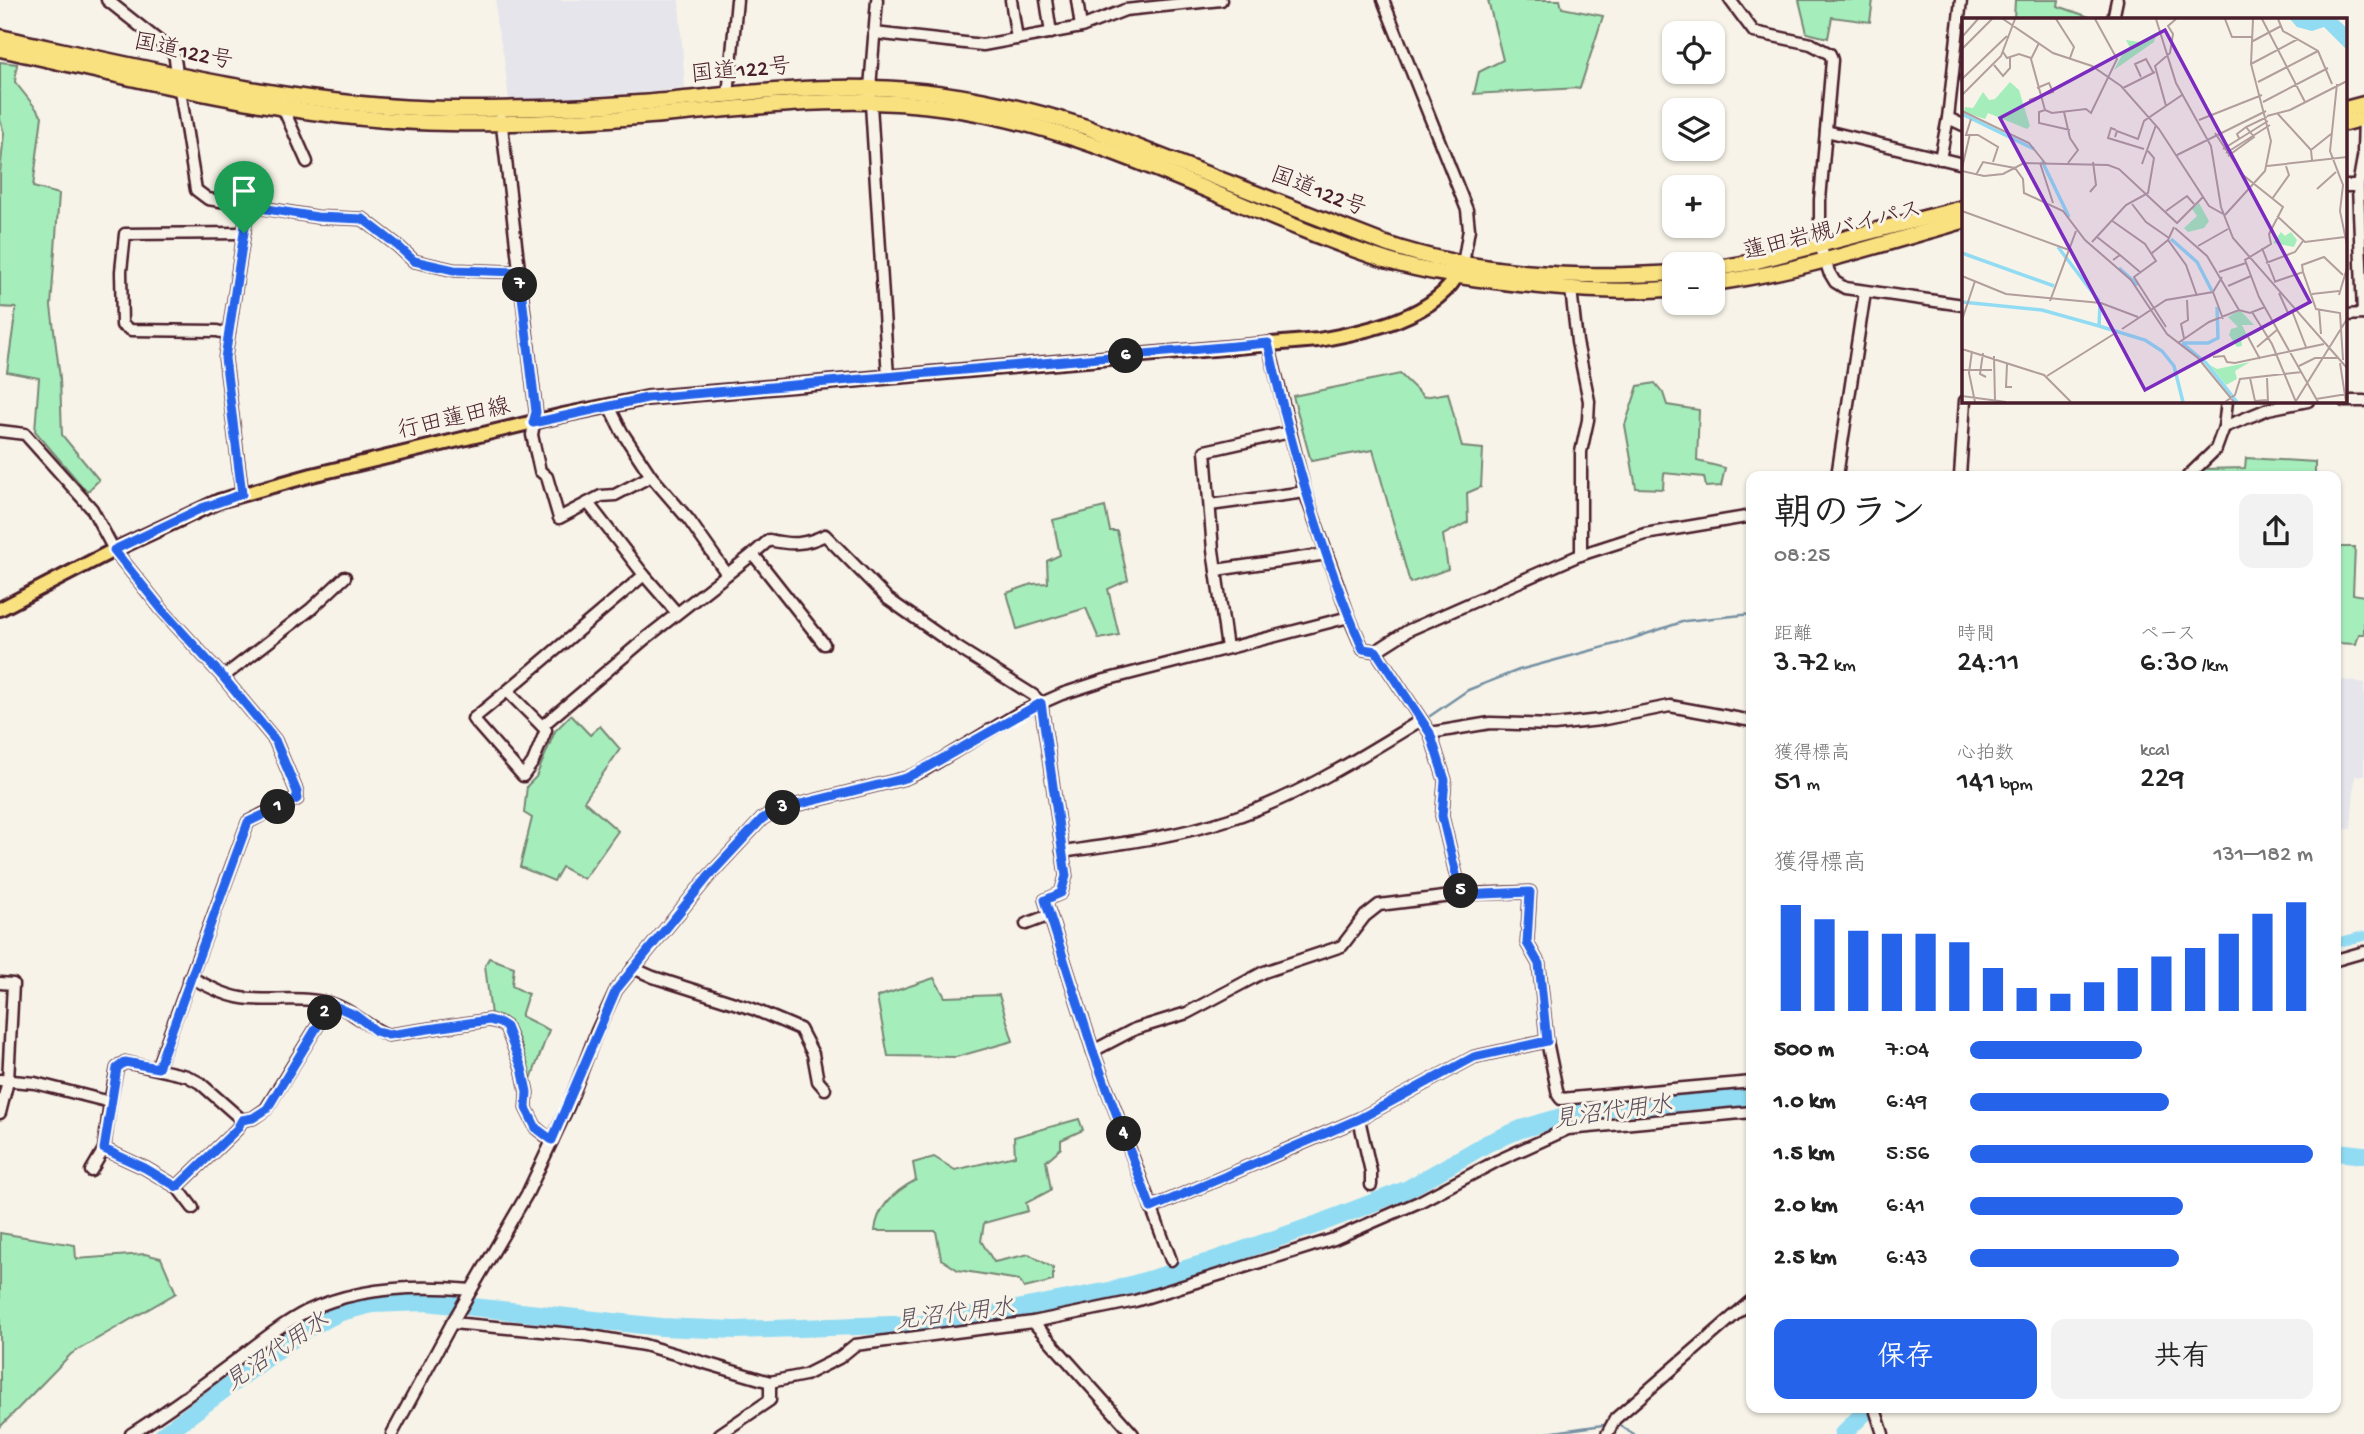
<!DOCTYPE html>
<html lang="ja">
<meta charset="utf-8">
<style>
:root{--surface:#fff;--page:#f2f2f2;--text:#222;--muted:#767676;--accent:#2563eb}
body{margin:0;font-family:"Gochi Hand","Klee One",sans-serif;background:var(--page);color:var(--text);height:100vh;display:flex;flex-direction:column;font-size:26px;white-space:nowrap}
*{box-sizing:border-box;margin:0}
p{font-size:23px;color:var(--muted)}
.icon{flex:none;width:38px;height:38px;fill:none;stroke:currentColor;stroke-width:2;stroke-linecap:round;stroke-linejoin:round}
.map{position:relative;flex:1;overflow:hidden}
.side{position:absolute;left:1746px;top:471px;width:595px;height:942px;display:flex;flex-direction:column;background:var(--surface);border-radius:14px;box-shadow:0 2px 5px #0004}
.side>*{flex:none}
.fabs{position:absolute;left:1662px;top:21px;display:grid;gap:14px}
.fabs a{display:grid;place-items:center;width:63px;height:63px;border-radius:14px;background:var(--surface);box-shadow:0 2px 5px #0004;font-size:35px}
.pin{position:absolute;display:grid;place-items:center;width:60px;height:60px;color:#fff;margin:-72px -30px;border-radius:50% 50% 50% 0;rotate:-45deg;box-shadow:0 0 7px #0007}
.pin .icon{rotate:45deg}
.km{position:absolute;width:35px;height:35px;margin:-18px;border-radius:50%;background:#222;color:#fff;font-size:19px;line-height:35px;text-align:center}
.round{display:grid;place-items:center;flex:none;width:74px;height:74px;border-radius:14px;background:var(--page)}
.headline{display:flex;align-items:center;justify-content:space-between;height:119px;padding:0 28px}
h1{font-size:38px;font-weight:600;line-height:52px}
.stats{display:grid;grid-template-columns:repeat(3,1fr);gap:10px;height:119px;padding:7px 28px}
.stats div{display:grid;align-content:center}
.stats b{font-size:30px;font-weight:600}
.stats small{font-size:19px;font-weight:400}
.stats p{font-size:19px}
.chart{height:196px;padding:14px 28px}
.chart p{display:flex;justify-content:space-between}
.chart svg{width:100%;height:126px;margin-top:7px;stroke:var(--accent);stroke-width:6}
.button{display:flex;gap:14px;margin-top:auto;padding:14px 28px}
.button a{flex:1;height:80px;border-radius:14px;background:var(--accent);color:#fff;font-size:28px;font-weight:600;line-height:80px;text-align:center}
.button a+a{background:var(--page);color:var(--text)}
ul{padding:0 28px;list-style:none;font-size:23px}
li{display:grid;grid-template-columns:112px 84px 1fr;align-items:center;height:52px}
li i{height:18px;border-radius:9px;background:var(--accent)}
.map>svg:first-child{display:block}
.built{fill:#e6e5ec}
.green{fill:#a5eebc;stroke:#788674;stroke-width:2}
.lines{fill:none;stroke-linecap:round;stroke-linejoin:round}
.stream{stroke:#7590a3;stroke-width:2.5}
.canal{stroke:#92dcf3;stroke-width:10}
.river{stroke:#92dcf3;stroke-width:18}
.minor-casing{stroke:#4a1f2b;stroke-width:15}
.major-casing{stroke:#4a1f2b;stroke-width:18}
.highway-casing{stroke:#4a1f2b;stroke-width:19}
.minor{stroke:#f7f3e8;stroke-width:10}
.major{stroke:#fae180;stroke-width:12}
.highway{stroke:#fae180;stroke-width:14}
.route-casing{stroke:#fff;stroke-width:14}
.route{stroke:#2563eb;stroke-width:9}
.labels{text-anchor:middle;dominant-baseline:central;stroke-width:6;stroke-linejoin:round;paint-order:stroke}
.street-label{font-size:23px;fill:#4a1f2b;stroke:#f7f3e8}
.water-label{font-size:24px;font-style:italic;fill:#5c4e5d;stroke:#f7f3e8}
.inset-river{fill:none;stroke:#92dcf3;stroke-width:3.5}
.inset-road{fill:none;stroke:#b29e9c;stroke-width:2}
.view{fill:#7b2cbf;fill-opacity:0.15;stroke:#7b2cbf;stroke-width:3.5}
.inset-edge{fill:none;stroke:#4a1f2b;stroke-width:3.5}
</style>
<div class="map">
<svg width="2364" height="1434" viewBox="0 0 2364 1434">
<rect width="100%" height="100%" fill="#f7f3e8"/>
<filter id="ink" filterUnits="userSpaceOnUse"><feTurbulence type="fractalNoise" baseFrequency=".0143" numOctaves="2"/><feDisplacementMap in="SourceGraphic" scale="14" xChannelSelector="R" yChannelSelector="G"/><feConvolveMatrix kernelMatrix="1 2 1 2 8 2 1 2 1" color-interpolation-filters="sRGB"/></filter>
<g filter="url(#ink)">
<!-- built -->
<g class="built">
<polygon points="496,0 679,0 685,88 653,92 509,101 504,57 496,21"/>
<polygon points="2342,680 2364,683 2364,775 2355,776 2351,829 2336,829 2336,698"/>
</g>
<!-- green -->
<g class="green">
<polygon points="1488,0 1560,0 1562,8 1603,16 1580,88 1474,94 1479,72 1503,60"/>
<polygon points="1799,0 1873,0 1870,22 1832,17 1828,38 1807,33"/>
<polygon points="2015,0 2059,0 2058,6 2095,19 2014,19"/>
<polygon points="0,62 17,64 15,82 42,116 33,187 59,194 51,306 60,378 62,435 99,480 87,492 35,431 39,378 7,372 16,308 0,307 0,174 4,133 0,119"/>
<polygon points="1400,374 1424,397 1448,393 1462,447 1483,449 1481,487 1467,493 1468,522 1443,535 1448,569 1410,583 1373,450 1311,461 1293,396"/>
<polygon points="1655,383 1663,393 1667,405 1699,410 1697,461 1725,468 1721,486 1706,487 1704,477 1664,473 1663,489 1636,488 1625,425 1638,386"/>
<polygon points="2246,458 2315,462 2315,476 2190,476 2203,469 2245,468"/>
<polygon points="1105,507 1110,531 1117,531 1128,580 1108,589 1119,635 1099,639 1086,608 1017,629 1007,593 1032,584 1048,583 1047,561 1060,555 1053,520"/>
<polygon points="2336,547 2355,547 2353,594 2364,596 2364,634 2359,634 2356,644 2336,643"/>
<polygon points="571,715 590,735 600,726 620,749 584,801 618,831 584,879 562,867 554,881 520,867 532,818 524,813 527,786 536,777 555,731"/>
<path d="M 489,958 L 514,967 L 512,986 L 528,994 L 521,1016 L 549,1030 L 531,1079 C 522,1051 522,1025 491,1015 L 485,965 Z"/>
<polygon points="934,978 945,997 999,995 1013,1041 956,1057 888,1056 877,997"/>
<path d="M 1079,1119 L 1083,1130 L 1061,1140 L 1061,1148 L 1046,1161 L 1051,1190 L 1026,1203 L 1028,1211 L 984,1223 L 981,1241 L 994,1262 L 1029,1254 L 1053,1268 L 1053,1281 L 1024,1288 L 1019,1280 L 958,1270 L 941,1259 L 936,1231 L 875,1231 C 877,1207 895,1191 916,1180 L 913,1163 L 934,1157 L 955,1170 L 1015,1156 L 1014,1137 Z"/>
<polygon points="0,1233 75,1245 76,1259 145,1254 161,1258 176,1293 71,1354 0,1427"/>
</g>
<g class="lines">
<!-- stream -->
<g class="stream">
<polyline points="1430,716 1468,690 1519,670 1619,643 1685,621 1752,614"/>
<polyline points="1621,1426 1634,1434"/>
<polyline points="1540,1434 1603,1425"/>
</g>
<!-- canal -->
<polyline class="canal" points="2336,943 2364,936"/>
<!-- river -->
<g class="river">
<polyline points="2336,1152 2364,1155"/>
<polyline points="164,1434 306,1329 341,1312 372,1304 426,1302 661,1327 736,1330 921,1324 1001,1312 1114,1290 1206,1263 1318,1224 1406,1190 1488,1143 1521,1129 1565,1116 1608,1108 1752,1096"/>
<polyline points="1843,1434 1870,1407"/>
</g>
<!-- minor casing -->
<g class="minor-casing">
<g id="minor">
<polyline points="107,0 174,53 196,190 208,199 317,217 363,219 398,246 414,261 454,270 519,272"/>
<polyline points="877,0 870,88 888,377"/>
<polyline points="1011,0 1017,39"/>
<polyline points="1046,0 1051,33"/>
<polyline points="1077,0 1081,27"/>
<polyline points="1383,0 1467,210 1469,229 1463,264"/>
<polyline points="1730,0 1754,32 1811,44 1830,54 1832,60 1820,200 1820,245 1829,272 1835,282 1845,288 1963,305"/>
<polyline points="2113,19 2117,0"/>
<polyline points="874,33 983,45 1081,27 1125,10 1221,0"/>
<polyline points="728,96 737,0"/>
<polyline points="283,108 307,162"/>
<polyline points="501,118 536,412 532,435 540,471 547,477 559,518 601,496 615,495 651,476"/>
<polyline points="1948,118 1963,125"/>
<polyline points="1826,131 1963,164"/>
<polyline points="2363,152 2364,116"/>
<polyline points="1940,159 1948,118 1961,0"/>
<polyline points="2345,186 2358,186"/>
<polyline points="1571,289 1577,342 1589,401 1588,420 1581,452 1581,555"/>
<polyline points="2363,314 2358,186 2364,152"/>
<polyline points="2345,315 2364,314"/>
<polyline points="228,334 217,331 131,330 122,325 121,271 125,234 244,233"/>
<polyline points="2344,401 2364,401"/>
<polyline points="609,406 622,432 651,476 689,520 727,574"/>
<polyline points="2224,427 2268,409 2308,401"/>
<polyline points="0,431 25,434 92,509 114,550 163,611 223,677 275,740 297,792 297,799 271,810 248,822 157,1068"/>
<polyline points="1837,476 1865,292"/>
<polyline points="1960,476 1965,401"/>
<polyline points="2188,476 2216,449 2224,427 2227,401"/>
<polyline points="242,493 225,358 248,206"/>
<polyline points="1210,505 1305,492"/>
<path d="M 753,554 L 769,540 C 791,545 805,545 825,535 L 888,599 L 955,646 L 1033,695 L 1041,703 L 1066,876 L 1061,893 L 1045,900 L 1093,1051 L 1171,1260"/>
<polyline points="1216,570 1327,554"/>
<polyline points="644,575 677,613"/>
<polyline points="1349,617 1363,649 1376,651 1409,630 1580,555 1645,534 1752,516"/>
<polyline points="1227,648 1213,550 1205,451 1290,432"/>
<polyline points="1376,651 1430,733 1445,780 1442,816 1461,895"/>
<polyline points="223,677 311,609 345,577"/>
<polyline points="507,691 473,719 523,776 533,762 546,730 542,726 646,638 753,554 824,644"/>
<polyline points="542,726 507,691 644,575 588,503"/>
<polyline points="1430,733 1490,723 1554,725 1600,720 1670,706 1752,721"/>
<path d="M 1062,852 C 1118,844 1176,837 1230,819 C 1297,797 1361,757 1421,720"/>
<polyline points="1026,924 1050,915"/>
<polyline points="2336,960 2364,952"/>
<polyline points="633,968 653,977 753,1009 800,1029 813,1054 818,1081 825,1089"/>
<path d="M 190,977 C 209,987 229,998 251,999 C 277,1001 306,996 332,1004 C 353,1010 368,1028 388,1035 L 489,1020 L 500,1023 L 506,1027 L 522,1068 L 527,1092 L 526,1108 L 536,1128 L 552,1141"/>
<polyline points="0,983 13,984 8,1081 0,1113"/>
<polyline points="1093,1051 1135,1029 1187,1013 1264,972 1342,946 1365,916 1379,905 1468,894 1530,892 1527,943 1539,964 1547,1041 1558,1095 1561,1099 1752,1082"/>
<polyline points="0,1080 35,1083 110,1102 117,1068 125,1062 187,1076 200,1083 242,1120"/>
<polyline points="110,1102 104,1149 145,1168 177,1187 237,1129 242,1120 253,1118 266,1109 331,1004"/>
<polyline points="91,1171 104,1149"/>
<polyline points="1371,1185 1371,1172 1359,1119 1474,1057 1547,1041"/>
<polyline points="177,1187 193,1208"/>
<polyline points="1151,1208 1359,1119"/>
<polyline points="1033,1322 1133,1434"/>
<polyline points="452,1323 585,1335 644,1345 770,1382 805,1375 839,1358 855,1345 1033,1322 1135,1301 1334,1239 1419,1202 1497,1161 1568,1129 1752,1112"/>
<polyline points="1876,1412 1883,1434"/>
<path d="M 131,1434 C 164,1413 196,1390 228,1366 C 254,1347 278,1326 307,1311 C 357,1287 417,1285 471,1290"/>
<polyline points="392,1434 452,1323 527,1194 568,1107 597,1031 616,990 708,877 762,819 776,810 906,778 924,770 1019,713 1062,694 1105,680 1349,617 1305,492 1268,343"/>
<polyline points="720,1434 770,1400 770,1382"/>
<polyline points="1607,1434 1615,1419 1752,1300"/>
</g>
</g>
<!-- major casing -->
<g class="major-casing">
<path id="major" d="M 0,609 L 114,550 L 219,501 L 312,475 L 563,415 L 647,398 L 1318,340 C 1365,332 1438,317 1460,270"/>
</g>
<!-- highway casing -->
<g class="highway-casing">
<g id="highway">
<path d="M 0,37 C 149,69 298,107 451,109 C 514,109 576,108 639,103 C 715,97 793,86 870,88 C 943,89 1016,105 1086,127 L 1386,244 C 1478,275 1578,279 1675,273"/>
<path d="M 0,49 C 148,81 296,121 449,123 C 512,124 576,122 638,117 C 742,109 843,93 947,108 C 1102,129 1238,212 1385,260 C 1423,272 1463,277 1503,282 C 1560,289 1618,294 1675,288"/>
<polyline points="2345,109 2364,104"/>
<polyline points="2345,123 2364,118"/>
<polyline points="1713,269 1753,262 1963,208"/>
<path d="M 1713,283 C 1798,272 1881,244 1963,221"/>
</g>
</g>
<!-- minor -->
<use href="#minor" class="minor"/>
<!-- major -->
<use href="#major" class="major"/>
<!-- highway -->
<use href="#highway" class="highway"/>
</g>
</g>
<g class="lines" filter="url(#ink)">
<!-- route casing -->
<g class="route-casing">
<path id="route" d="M 248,206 L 317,217 L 363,219 L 398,246 L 414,261 L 454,270 L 519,272 L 536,412 L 533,423 L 647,398 L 1268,343 C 1291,447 1320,551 1363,649 L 1376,651 L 1430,733 L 1445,780 L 1442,816 L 1461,895 L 1530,892 L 1527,943 L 1539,964 L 1547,1041 L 1474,1057 L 1359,1119 L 1151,1208 L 1093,1051 L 1045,900 L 1061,893 L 1066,876 L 1041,703 L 924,769 L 906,778 L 776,810 L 762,819 L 708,877 L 616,990 L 552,1140 L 536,1128 L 526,1108 L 527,1092 L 522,1068 L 506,1027 L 500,1023 L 489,1020 L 388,1035 L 376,1031 L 355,1015 L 331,1004 L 267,1109 L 253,1118 L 242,1120 L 237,1129 L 177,1187 L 145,1168 L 104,1149 L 117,1068 L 125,1062 L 158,1068 L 248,822 L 297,799 L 297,792 L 275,740 L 223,677 L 163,611 L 114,550 L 202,508 L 242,494 L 225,358 Z"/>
</g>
<!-- route -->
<use href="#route" class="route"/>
</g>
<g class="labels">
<!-- street labels -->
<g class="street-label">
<text transform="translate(183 53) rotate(12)">国道122号</text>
<text transform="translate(741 72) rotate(-5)">国道122号</text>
<text transform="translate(1318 193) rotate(21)">国道122号</text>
<text transform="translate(1833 232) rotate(-14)">蓮田岩槻バイパス</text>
<text transform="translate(454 420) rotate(-13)">行田蓮田線</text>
</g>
<!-- water labels -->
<g class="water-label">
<text transform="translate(1613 1114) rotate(-8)">見沼代用水</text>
<text transform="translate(955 1316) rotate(-7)">見沼代用水</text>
<text transform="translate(278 1353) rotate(-34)">見沼代用水</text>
</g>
</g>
<!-- overview -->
<g transform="translate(1962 18)">
<rect width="385" height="385" fill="#f7f3e8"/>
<path d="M 195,14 L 192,24 L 152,52 L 161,35 L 169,32 L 164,22 L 177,24 ZM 48,64 L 57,72 L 68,108 L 65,111 L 26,95 L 23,101 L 2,94 L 3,89 L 11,90 L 21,74 L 27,82 L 33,81 ZM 237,185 L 247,203 L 242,210 L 226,214 L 222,210 L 235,198 L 230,191 ZM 319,214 L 323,218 L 329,214 L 335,222 L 332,229 L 311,225 ZM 278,292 L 292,307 L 280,307 L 285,317 L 279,319 L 280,328 L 275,329 L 267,317 L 269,311 L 276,309 L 266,299 ZM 288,344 L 273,353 L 275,361 L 264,367 L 248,347 L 255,351 Z" fill="#a5eebc"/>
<path d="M 328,1 L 375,1 L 385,10 L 385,32 L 362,9 L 350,13 L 335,9 Z" fill="#92dcf3"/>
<path class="inset-river" d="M 0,96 L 72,131M 80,143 L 107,199M 209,221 L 235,244 L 250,273M 96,229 L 137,283M 0,235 L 92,268M 157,250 L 176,267M 0,284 L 80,292 L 137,308 L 138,286M 137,308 L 183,322 L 200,333 L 212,348 L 221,384M 220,325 L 246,325 L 256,320 L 255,289M 220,325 L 244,345 L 275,384"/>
<path class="inset-road" d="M 41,1 L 91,35 L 130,48 L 159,68 L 197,111 L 247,188 L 263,197M 94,1 L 112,29 L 108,40M 194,1 L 214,65 L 249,128 L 259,189 L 271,220 L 385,350M 263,1 L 270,19 L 291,19M 300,1 L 343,84M 316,1 L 321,13 L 356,33 L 370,66M 0,19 L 16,1M 291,23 L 319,8M 77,25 L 69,41 L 83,92 L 90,95 L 124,91 L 129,95 L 155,41 L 133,1M 0,31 L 30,1M 41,34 L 45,40 L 57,36 L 69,40M 289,46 L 336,21M 32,47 L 41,58 L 48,50 L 48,39M 179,59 L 173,46 L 184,41 L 191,54M 0,61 L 45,18M 296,64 L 356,33M 375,66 L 368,133 L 381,167 L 378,193 L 385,227M 161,70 L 193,54M 0,77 L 39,38 L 53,1M 67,82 L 91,74 L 87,65 L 75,70M 301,84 L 366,50M 204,88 L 193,48 L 208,35 L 211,16 L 206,8 L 214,1M 83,92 L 77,94 L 77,105 L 108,112M 0,93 L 67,125 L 83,145M 102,94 L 108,120 L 116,132 L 106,145M 315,95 L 349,132 L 350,142M 305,98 L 328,92 L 385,63M 9,101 L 4,117 L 16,117 L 36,129 L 31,144M 237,102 L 300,77M 154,112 L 149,110 L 146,120 L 182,131M 253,115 L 281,157 L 321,189 L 307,216 L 309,226 L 283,242 L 297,279 L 356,384M 153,119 L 155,113 L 176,121 L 182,103 L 220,77M 277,120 L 275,116 L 284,109 L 305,99M 261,131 L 306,103M 349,132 L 369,116M 264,135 L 308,107M 215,137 L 304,93M 266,138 L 292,119 L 284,109M 78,145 L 91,185M 180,146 L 194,107M 305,148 L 385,139M 0,150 L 8,116M 0,153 L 22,158 L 41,156 L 62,145 L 146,147 L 157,151 L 215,205 L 241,179M 14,157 L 21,144 L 53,150 L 61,161 L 62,175 L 101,193 L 123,222 L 169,262 L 205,316 L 236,340 L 272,384M 355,171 L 374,154M 128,174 L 134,167 L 131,144M 310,181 L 327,157 L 324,148M 170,186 L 184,204 L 207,220M 0,193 L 107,232M 204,193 L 225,178 L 232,186M 263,197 L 303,153 L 309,123 L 289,46 L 291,1M 315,198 L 343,224 L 383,219M 149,202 L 183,226 L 194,243 L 172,259 L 204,309M 213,210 L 245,238 L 277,292M 135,219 L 158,237M 206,222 L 224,247 L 235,278M 130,224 L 164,187 L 186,175 L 192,140 L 186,133M 236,228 L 266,211M 300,230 L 313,263M 190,235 L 206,222 L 212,209M 151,242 L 158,237 L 178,254M 304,245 L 333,234 L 341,223M 257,254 L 284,245M 341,254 L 340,247 L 362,239 L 381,257M 0,258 L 44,276 L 139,285 L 176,299M 312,264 L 341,254 L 354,291 L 378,295 L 381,342M 266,268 L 289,258M 251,274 L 261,301M 317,275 L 326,295M 350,276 L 377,273M 377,277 L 385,250M 88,283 L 114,213M 357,291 L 359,316M 290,294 L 310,326 L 334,384M 0,302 L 13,263M 312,303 L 330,293 L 344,329M 160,311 L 204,282 L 251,274 L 260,259M 286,319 L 298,341M 222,320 L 219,306 L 226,302 L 225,282M 216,325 L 247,304 L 277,292 L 288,295 L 303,289M 295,329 L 316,311M 0,331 L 82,357 L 109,384M 10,333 L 7,355 L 13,384M 21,335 L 18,356 L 24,359M 32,338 L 33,383M 251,339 L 262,338 L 265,344 L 273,345 L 362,326M 378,345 L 384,384M 45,346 L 44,369 L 50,369M 337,348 L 353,340 L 375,340M 0,352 L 30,352M 85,358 L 155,314M 288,360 L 293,383 L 305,382M 305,360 L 306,384M 0,378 L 44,384M 354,381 L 385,376M 334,383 L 385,301M 263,384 L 273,377 L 278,361 L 340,354"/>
<path class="view" d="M 203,12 L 348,284 L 183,372 L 38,100 Z"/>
<rect width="385" height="385" class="inset-edge"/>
</g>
</svg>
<div class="fabs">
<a><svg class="icon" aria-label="locate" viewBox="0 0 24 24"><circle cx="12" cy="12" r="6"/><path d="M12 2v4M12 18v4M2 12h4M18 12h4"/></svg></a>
<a><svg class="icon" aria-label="layers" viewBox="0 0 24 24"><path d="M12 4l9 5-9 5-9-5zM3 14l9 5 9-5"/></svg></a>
<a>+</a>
<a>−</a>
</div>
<div class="pin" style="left:244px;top:233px;background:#1e9e55"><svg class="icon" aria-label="arrive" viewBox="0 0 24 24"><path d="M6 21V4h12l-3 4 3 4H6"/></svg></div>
<b class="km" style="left:278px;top:807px">1</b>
<b class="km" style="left:325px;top:1013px">2</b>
<b class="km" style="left:783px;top:808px">3</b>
<b class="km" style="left:1124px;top:1134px">4</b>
<b class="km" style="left:1461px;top:891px">5</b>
<b class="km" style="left:1126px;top:356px">6</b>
<b class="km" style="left:520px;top:285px">7</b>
<section class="side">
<div class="headline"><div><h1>朝のラン</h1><p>08:25</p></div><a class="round"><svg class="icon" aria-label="share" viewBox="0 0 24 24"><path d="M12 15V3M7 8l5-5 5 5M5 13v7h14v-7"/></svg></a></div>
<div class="stats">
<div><p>距離</p><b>3.72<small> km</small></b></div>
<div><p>時間</p><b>24:11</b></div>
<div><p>ペース</p><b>6:30<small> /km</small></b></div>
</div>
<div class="stats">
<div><p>獲得標高</p><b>51<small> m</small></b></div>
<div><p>心拍数</p><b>141<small> bpm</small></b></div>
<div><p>kcal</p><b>229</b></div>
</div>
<div class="chart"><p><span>獲得標高</span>131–182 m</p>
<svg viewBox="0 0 160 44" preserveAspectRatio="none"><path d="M5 44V7M15 44V12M25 44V16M35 44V17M45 44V17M55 44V20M65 44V29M75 44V36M85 44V38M95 44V34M105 44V29M115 44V25M125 44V22M135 44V17M145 44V10M155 44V6"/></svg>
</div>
<ul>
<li><b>500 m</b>7:04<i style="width:50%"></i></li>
<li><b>1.0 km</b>6:49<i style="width:58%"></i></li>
<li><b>1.5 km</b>5:56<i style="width:100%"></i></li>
<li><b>2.0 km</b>6:41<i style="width:62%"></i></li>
<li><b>2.5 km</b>6:43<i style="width:61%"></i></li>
</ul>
<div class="button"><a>保存</a><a>共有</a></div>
</section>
</div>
